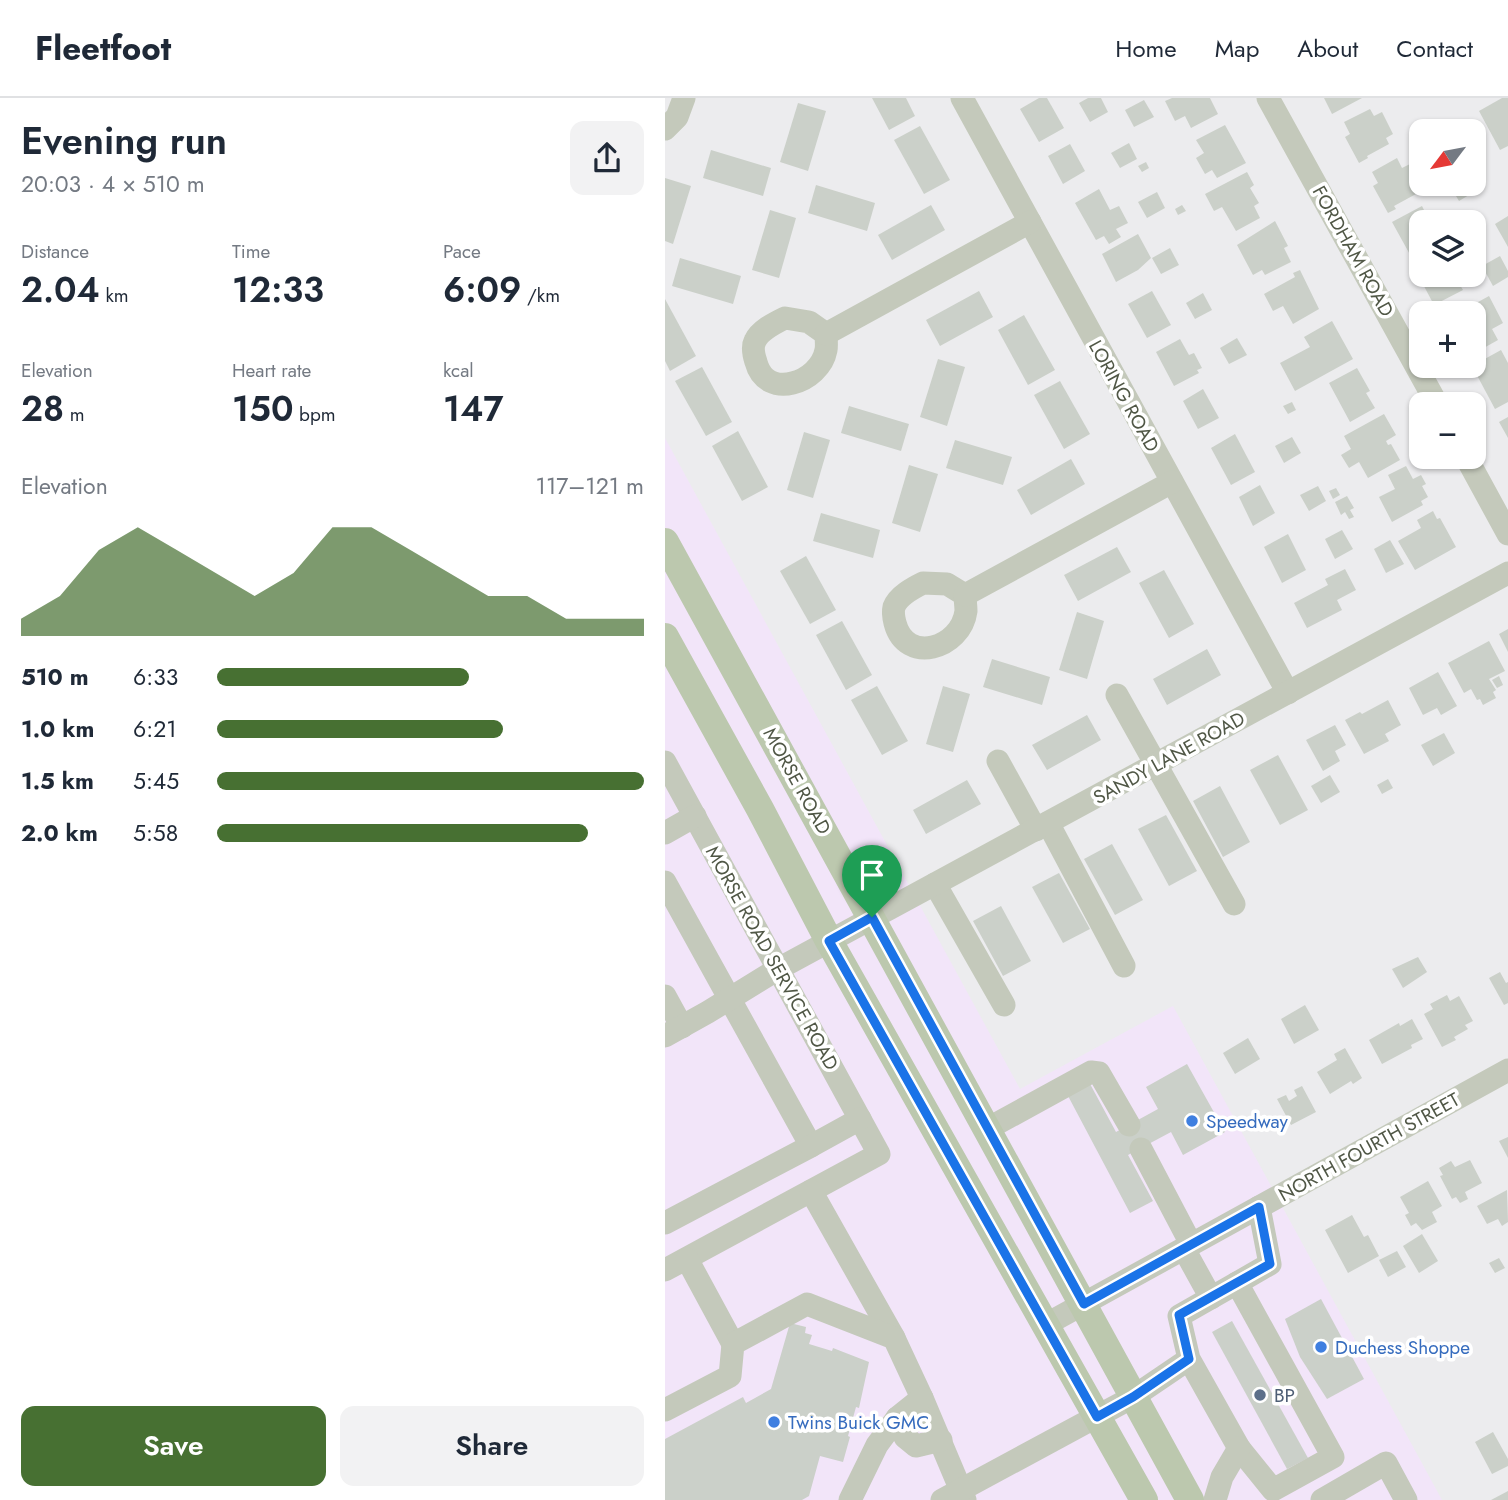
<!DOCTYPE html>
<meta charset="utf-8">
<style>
:root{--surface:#fff;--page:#f2f2f3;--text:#1f2937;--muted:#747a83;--line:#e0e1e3;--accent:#477032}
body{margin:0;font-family:Jost,sans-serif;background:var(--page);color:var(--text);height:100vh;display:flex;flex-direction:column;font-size:26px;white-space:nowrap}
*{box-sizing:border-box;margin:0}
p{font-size:23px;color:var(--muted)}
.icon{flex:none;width:38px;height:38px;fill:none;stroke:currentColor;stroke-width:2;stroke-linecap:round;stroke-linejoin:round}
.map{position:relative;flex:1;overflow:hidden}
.sheet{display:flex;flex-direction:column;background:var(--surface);width:665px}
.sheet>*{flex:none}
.needle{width:46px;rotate:238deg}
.controls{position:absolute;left:744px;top:21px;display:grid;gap:14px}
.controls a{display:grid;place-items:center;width:77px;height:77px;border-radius:14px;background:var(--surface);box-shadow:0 2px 5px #0004;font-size:35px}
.pin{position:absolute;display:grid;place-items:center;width:60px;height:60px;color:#fff;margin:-72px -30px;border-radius:50% 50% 50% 0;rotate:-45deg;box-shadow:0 0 7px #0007}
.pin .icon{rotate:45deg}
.round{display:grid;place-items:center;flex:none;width:74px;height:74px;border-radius:14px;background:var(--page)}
.summary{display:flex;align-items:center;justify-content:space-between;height:119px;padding:0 21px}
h1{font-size:38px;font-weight:600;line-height:52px}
.stats{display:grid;grid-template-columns:repeat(3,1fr);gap:10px;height:119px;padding:7px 21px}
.stats div{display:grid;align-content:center}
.stats b{font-size:35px;font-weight:600}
.stats small{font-size:19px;font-weight:400}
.stats p{font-size:19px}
.chart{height:196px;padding:14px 21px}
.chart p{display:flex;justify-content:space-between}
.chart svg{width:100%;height:126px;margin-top:7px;fill:var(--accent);opacity:.7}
.primary-button{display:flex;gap:14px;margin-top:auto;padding:14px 21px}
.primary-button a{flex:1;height:80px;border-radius:14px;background:var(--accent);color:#fff;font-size:28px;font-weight:600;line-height:80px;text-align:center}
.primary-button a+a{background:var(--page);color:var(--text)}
ul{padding:0 21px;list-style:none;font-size:23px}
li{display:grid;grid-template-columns:112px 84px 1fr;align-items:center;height:52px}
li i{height:18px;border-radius:9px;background:var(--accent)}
header{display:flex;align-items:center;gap:42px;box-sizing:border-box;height:98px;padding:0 35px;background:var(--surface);border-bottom:2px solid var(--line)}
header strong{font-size:33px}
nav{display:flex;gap:38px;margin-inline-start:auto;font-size:24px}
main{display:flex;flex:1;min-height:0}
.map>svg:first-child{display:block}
.commercial{fill:#f2e5f9}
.building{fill:#cbd0c9}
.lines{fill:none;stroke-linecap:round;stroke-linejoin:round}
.minor{stroke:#c4c9bb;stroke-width:23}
.major{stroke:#bcc8ae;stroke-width:28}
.route-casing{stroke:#fff;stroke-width:14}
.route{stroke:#1a73e8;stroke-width:9}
.shop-dot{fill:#3f7fe0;stroke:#fff;stroke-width:2.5}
.service-dot{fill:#5c6f8a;stroke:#fff;stroke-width:2.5}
.labels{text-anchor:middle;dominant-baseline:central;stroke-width:7;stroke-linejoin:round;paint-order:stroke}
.street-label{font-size:19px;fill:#505746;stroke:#fff}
.shop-label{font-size:19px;fill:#366cbe;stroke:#fff;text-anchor:start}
.service-label{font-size:19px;fill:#4e5e75;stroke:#fff;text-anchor:start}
</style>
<header>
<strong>Fleetfoot</strong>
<nav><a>Home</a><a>Map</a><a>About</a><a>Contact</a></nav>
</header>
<main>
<section class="sheet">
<div class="summary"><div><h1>Evening run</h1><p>20:03 · 4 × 510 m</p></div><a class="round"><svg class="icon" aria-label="share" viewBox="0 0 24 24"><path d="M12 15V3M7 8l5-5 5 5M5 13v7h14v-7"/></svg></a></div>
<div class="stats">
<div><p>Distance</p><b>2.04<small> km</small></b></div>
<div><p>Time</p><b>12:33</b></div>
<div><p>Pace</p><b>6:09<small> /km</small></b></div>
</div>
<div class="stats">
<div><p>Elevation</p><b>28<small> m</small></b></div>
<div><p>Heart rate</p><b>150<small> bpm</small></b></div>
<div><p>kcal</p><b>147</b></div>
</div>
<div class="chart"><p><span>Elevation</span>117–121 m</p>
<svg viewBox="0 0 160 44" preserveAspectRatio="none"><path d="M0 44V38L10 30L20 14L30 6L40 14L50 22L60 30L70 22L80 6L90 6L100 14L110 22L120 30L130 30L140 38L150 38L160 38V44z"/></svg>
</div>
<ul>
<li><b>510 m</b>6:33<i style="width:59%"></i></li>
<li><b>1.0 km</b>6:21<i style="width:67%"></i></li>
<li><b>1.5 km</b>5:45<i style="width:100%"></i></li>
<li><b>2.0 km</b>5:58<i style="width:87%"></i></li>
</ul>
<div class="primary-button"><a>Save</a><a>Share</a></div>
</section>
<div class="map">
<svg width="843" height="1402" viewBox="0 0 843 1402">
<rect width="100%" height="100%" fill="#ececee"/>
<!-- commercial -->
<polygon class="commercial" points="0,340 355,991 508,908 777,1402 0,1402"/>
<!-- building -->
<g class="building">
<polygon points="207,0 241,0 250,18 224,32"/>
<polygon points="374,0 382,0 399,30 374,44 355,11"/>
<polygon points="423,0 436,0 443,14 425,24 414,5"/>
<polygon points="507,0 545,0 553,16 526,30 520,18 510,23 500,3"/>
<polygon points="659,0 697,0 667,16"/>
<polygon points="837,0 843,0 843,48 835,52 814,13"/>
<polygon points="479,2 489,19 469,29 460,12"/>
<polygon points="133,5 161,13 143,73 115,64"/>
<polygon points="705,11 709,18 717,14 728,36 721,40 724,46 702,58 703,60 694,65 680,39 685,36 679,24"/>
<polygon points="560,27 581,65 552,80 547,72 540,76 531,60 539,55 531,42"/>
<polygon points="255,28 285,82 259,96 229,42"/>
<polygon points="464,45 472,61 455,70 446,55"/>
<polygon points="405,46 420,73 398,86 383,58"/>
<polygon points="46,52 106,70 98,98 38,80"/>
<polygon points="732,60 737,70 745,66 756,85 748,90 751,96 729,108 731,111 723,115 708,88 713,85 707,74"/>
<polygon points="481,64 484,70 477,74 473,68"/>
<polygon points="582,74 589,87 585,90 594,105 589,108 595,120 571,133 557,109 549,113 540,96"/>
<polygon points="0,80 26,88 8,146 0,143"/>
<polygon points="151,87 210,105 202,133 143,115"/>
<polygon points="799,88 804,97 794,103 788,93"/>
<polygon points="434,91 445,112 454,108 463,125 451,131 456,139 444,146 439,138 431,142 410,105"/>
<polygon points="492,94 500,110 482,120 473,104"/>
<polygon points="266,107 280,132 227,162 213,137"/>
<polygon points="517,107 521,113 513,117 510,111"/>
<polygon points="757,108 763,120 771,116 775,124 756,124 756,158 748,162 727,124"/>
<polygon points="105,112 131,120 114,180 87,172"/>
<polygon points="843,118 843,149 830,126"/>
<polygon points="610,123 623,148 619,150 626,164 600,177 597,172 588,177 572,147"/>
<polygon points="473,136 486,160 473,172 451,184 437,156"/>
<polygon points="505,150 514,167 496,176 487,160"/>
<polygon points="835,158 843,173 843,179 828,188 817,168"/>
<polygon points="15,160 76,178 68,206 7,188"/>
<polygon points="635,172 654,211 628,226 618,208 608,213 599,196 630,179 628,175"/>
<polygon points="756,173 756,177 789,177 798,192 769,207 752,175"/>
<polygon points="314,193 328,219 275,248 261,222"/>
<polygon points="487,193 506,227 482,240 463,206"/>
<polygon points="538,195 547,212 530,221 521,205"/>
<polygon points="824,198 838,225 827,231 833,242 808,256 808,215 793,215"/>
<polygon points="0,201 31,258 5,273 0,263"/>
<polygon points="359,217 390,272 363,287 333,232"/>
<polygon points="667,223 688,261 630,293 615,265 645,249 639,239"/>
<polygon points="572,240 582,257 564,266 555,250"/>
<polygon points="515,241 524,257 529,255 537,270 532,272 534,275 509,288 491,254"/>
<polygon points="836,252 843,265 843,304 830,311 807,268"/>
<polygon points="273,261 300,269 282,328 255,319"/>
<polygon points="37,269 67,324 41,338 10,283"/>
<polygon points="692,270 705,293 701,295 710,310 685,324 664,285"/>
<polygon points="395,283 425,336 399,351 369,297"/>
<polygon points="538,291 554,320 533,331 518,303"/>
<polygon points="627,304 631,312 623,316 618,308"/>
<polygon points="184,308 244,326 236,353 176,335"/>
<polygon points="719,316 731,337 721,343 723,347 726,346 735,362 703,380 694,364 684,370 676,357 686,351 679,338"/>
<polygon points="843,319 843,340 834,324"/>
<polygon points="73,333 103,389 77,403 47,348"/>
<polygon points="139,334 165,342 148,400 122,392"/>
<polygon points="570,336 590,374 566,387 546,350"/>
<polygon points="627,339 636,355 619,365 610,348"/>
<polygon points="290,342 347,359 338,387 281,370"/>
<polygon points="406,361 420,386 366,417 352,392"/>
<polygon points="244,367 273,376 255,434 227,425"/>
<polygon points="741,368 748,381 756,377 761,386 757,388 763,399 756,403 758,407 727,424 714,399 730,391 723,377"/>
<polygon points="595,387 610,415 588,428 574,399"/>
<polygon points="653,388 661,403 644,413 635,397"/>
<polygon points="671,390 675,397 668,401 664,393"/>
<polygon points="682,398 689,410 685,412 689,419 684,421 680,414 676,417 670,404"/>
<polygon points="768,413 772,421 775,420 791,449 750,472 733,443 756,430 752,422"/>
<polygon points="156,415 215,432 208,460 148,443"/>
<polygon points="677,432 688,451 670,461 660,441"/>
<polygon points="623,436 641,472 617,485 599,449"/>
<polygon points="725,442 739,466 721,475 709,451"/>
<polygon points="452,449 466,474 413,503 399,477"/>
<polygon points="141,458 171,512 145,526 115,473"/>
<polygon points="680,471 691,492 672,502 677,512 642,530 629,505 663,487 660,481"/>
<polygon points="499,472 529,526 504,540 474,485"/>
<polygon points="412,514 439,523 422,581 394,572"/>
<polygon points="177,523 207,577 181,592 151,537"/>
<polygon points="843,531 843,554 834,536"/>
<polygon points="824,543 840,573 824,581 831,592 828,594 831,600 818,607 815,601 812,602 806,591 799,595 783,565"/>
<polygon points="542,551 556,577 502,607 488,581"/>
<polygon points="327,561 385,579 377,607 318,589"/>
<polygon points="773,574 792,608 776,617 772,610 758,617 744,590"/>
<polygon points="834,578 838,587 832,590 827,582"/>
<polygon points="212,588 243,643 217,657 186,602"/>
<polygon points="278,588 305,596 288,654 261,646"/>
<polygon points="723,602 736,627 720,636 724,643 699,656 680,622 695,614 697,616"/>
<polygon points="422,617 436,642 382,672 367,647"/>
<polygon points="670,627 681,647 670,653 675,663 658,673 641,642"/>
<polygon points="779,635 790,655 768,668 756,647"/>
<polygon points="613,657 643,712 615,727 585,672"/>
<polygon points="665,677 675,694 656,705 646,688"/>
<polygon points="723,681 728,690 717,696 712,687"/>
<polygon points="302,682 316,706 261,736 248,712"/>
<polygon points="555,688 585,744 558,759 528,703"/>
<polygon points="501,717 532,773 504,788 473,731"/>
<polygon points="447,746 478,802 450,817 419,761"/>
<polygon points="394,775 425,831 398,845 367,789"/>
<polygon points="336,808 366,863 338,878 308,823"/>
<polygon points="753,859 762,874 738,890 727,871"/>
<polygon points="835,874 841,885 843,884 843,905 839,907 824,880"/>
<polygon points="782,897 785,903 794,898 808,923 800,927 803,931 789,939 791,942 777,949 759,916 768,911 765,906"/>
<polygon points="640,907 654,932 629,946 616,921"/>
<polygon points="747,921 758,941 746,947 747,950 717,966 704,942 734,925 735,928"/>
<polygon points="583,940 595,961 570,976 558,955"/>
<polygon points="680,950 697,980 688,986 686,983 665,996 652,974 672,962 669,956"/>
<polygon points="522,966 560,1034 518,1057 506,1034 463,1057 488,1103 465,1115 402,996 424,984 451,1034 493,1011 481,989"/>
<polygon points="637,988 651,1014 626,1027 612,1001 621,997 624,1003 632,998 629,992"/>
<polygon points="843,1039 843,1060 834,1043"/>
<polygon points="805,1062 817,1085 800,1094 803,1101 795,1105 791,1099 787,1101 775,1078 778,1077 774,1070 786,1063 790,1069"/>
<polygon points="763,1083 777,1108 767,1114 772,1124 757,1132 751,1125 746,1128 740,1117 744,1115 735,1099"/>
<polygon points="842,1092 843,1124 837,1128 833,1121 822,1126 812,1108"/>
<polygon points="687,1117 699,1139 703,1137 714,1158 683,1175 660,1132"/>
<polygon points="757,1136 773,1163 754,1175 738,1148"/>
<polygon points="732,1153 741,1169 723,1179 714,1162"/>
<polygon points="834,1160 840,1170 830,1175 824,1165"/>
<polygon points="656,1201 699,1281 662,1301 635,1259 620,1221"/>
<polygon points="567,1223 643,1360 622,1371 547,1234"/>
<polygon points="125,1225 141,1229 140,1235 147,1237 144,1246 167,1253 168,1250 204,1264 194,1310 191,1309 183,1338 185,1339 178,1364 155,1358 144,1398 137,1402 0,1402 0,1341 78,1299 81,1305 106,1291"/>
<polygon points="828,1334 843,1361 843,1368 827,1376 810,1344"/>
<polygon points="843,1393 843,1402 826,1402"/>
</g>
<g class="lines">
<!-- minor -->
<g class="minor">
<polyline points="297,0 623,595"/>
<polyline points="603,0 772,306"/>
<polyline points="0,31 12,19 19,0"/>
<path d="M 120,220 L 144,224 L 161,236 C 161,241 162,247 161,252 C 155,285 101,303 91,264 C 89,258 87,249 90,243 C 95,232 110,225 120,220 Z"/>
<polyline points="161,236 365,124"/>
<polyline points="801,359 843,436"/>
<path d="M 258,485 L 282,486 L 300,497 C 300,502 301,508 301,513 C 296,551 241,567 230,525 C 229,521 228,513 229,509 C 233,498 248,490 258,485 Z"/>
<polyline points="300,497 507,384"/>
<polyline points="452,597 569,806"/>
<polyline points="333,663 371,732"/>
<polyline points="0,664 214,1056 0,1172"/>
<polyline points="383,725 459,868"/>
<polyline points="0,735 30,718"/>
<polyline points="0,784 146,1048 0,1125"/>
<polyline points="270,786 339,907"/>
<polyline points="0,898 17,929"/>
<polyline points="0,938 43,914 113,871 843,475"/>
<polyline points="322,1031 426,974 434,975 464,1027"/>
<polyline points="146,1048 195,1021"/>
<polyline points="476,1051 526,1146"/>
<polyline points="146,1093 229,1240"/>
<polyline points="519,1151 546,1200"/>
<polyline points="22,1161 68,1246"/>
<polyline points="572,1185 605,1166 594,1109"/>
<polyline points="380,1227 843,972"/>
<polyline points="0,1312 65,1278 68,1246 142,1206 229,1240 257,1300 300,1402"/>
<polyline points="232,1320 240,1339 251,1348 276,1342"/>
<polyline points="185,1402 212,1347 232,1320 257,1300"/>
<polyline points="277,1402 468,1299 524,1261 574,1350 608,1392 668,1359 572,1185 514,1218 524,1261"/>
<polyline points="550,1402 557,1379 574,1350"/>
<polyline points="657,1402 721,1365 741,1402"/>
</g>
<!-- major -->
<g class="major">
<polyline points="0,444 525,1402"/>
<polyline points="0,539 95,711 164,843 479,1402"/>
</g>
</g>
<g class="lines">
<!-- route casing -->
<g class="route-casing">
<polygon id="route" points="207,819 419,1206 594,1109 605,1166 514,1217 524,1261 468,1299 432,1319 164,843"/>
</g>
<!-- route -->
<use href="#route" class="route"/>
</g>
<!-- markers -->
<g class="shop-dot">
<circle cx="527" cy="1023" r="7"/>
<circle cx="656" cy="1249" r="7"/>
<circle cx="109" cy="1324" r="7"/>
</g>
<circle class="service-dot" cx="595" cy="1297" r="7"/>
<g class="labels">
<!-- street labels -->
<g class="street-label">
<text transform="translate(688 153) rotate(61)">FORDHAM ROAD</text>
<text transform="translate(459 298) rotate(61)">LORING ROAD</text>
<text transform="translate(504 660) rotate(-29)">SANDY LANE ROAD</text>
<text transform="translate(132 683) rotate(61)">MORSE ROAD</text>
<text transform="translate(107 860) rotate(61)">MORSE ROAD SERVICE ROAD</text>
<text transform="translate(704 1049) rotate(-29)">NORTH FOURTH STREET</text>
</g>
<!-- shop labels -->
<g class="shop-label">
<text x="541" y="1023">Speedway</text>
<text x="670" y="1249">Duchess Shoppe</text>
<text x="123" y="1324">Twins Buick GMC</text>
</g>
<!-- service labels -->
<g class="service-label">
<text x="609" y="1297">BP</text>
</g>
</g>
</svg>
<div class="controls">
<a><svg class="needle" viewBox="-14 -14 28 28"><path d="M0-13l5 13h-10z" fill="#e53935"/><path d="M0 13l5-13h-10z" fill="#747a83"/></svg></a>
<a><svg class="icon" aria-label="layers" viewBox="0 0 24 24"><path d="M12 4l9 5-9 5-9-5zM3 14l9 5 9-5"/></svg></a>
<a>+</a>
<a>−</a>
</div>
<div class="pin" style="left:207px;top:819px;background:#1e9e55"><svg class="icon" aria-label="arrive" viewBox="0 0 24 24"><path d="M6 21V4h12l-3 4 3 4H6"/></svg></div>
</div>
</main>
